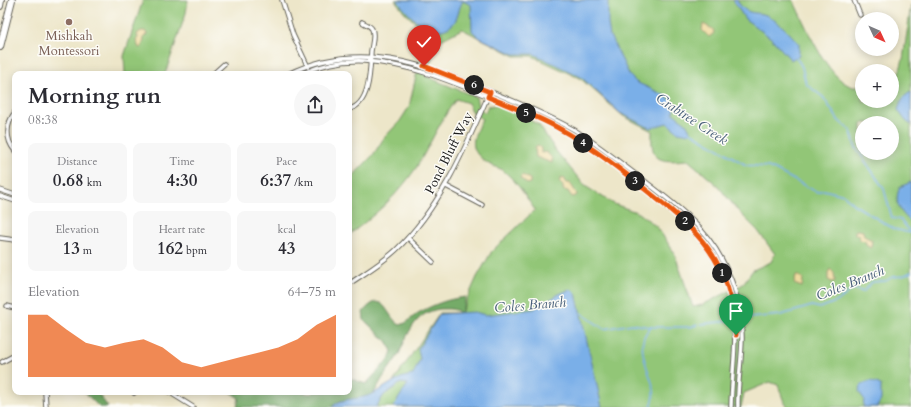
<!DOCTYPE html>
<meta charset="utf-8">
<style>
:root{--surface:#fff;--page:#f7f7f7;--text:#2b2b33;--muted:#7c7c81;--accent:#ea580c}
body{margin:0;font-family:Cardo,serif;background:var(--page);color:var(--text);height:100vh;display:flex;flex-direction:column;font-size:15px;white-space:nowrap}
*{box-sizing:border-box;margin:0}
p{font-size:13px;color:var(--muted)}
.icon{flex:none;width:22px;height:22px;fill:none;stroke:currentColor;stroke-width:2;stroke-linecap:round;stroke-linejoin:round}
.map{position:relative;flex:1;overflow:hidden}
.drawer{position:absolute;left:12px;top:71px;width:340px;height:324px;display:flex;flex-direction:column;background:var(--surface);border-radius:8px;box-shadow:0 2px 10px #0003}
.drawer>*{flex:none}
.needle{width:26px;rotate:134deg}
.tools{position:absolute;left:855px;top:12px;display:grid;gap:8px}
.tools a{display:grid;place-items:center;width:44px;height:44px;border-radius:50%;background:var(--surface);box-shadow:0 2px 10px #0003;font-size:20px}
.pin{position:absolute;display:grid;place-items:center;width:34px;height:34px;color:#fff;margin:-41px -17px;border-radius:50% 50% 50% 0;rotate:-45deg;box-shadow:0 0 4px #0007}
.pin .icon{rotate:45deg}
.km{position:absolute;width:20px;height:20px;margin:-10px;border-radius:50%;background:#222;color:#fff;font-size:11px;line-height:20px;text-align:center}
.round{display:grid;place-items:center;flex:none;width:42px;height:42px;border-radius:21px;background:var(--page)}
.summary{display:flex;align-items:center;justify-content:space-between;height:68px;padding:0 16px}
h1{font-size:22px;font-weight:700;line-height:30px}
.stats{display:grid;grid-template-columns:repeat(3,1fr);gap:6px;height:68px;padding:4px 16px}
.stats div{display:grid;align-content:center;border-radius:8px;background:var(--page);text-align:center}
.stats b{font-size:17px;font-weight:700}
.stats small{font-size:11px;font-weight:400}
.stats p{font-size:11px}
.chart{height:112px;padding:8px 16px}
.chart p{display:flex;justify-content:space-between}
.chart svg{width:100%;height:72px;margin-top:4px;fill:var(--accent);opacity:.7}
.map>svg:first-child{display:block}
.green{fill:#92c677;stroke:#57714a;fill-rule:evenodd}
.forest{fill:#75ab68;stroke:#486442}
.sand{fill:#eeda9e;stroke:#857b5d}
.water{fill:#7aafe8;stroke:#4b6682}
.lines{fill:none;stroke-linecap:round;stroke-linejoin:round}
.stream{stroke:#7aafe8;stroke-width:1.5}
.street-casing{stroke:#656359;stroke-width:5.5}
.primary-casing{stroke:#656359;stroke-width:8}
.street{stroke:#fff;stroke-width:3.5}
.primary{stroke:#fff;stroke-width:6}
.route-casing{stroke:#fff;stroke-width:8}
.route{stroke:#ea580c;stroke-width:5}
.education-dot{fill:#8d6e63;stroke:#fdfcf7;stroke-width:1.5}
.labels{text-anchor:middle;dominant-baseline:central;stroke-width:3;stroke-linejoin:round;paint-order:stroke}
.education-label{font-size:13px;fill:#785e54;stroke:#fdfcf7}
.street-label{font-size:13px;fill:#1c1c1c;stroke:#fdfcf7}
.water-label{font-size:14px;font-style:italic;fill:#465e78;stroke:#fdfcf7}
</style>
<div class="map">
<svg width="911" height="407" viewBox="0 0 911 407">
<rect width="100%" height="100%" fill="#fdfcf7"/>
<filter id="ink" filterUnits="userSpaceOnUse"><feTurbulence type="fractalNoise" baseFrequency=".025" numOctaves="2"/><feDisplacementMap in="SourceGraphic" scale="8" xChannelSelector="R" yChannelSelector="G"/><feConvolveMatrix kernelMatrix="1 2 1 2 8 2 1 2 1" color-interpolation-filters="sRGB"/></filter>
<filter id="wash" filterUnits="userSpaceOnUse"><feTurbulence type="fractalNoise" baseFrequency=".012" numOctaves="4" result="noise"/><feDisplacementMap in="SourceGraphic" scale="16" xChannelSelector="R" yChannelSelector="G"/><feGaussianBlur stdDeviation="0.9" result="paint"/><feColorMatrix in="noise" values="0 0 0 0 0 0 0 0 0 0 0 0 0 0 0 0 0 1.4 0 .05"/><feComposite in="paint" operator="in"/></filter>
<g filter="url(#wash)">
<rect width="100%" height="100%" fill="#ede6c9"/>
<!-- green -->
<g class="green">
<polygon points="143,0 188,0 186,13 165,74 125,74 124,56"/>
<path d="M 395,0 L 793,0 C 805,23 827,80 853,87 C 855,87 859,87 862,87 L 862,101 L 892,101 L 892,83 L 897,81 L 903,59 L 911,5 L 911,407 L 788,407 L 784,402 L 778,385 L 770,382 L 744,393 L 741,407 L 376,407 L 440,313 L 461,313 L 477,277 L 492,251 L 535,210 C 526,197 518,183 506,173 C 501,168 495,167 489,164 C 467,150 472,139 482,119 L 473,113 L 468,103 L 456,99 C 440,121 430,145 416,168 C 397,196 376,214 349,235 L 349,180 L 373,155 L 384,138 L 400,121 L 409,107 L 416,76 L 430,32 C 415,24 405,14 395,0 ZM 462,29 L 515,56 L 532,56 L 581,79 L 623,116 L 652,131 C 650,163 660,162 688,160 L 718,186 L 739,212 L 758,231 L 775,254 L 771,262 L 753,270 L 742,285 L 702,305 L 693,307 L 674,252 L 657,227 L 639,213 L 614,204 L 585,186 L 556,151 L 539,125 L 508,109 L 496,105 L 488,106 L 485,113 L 478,106 L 476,97 L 425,76 L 437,42 ZM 862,123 L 892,123 L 892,153 L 862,153 Z"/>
</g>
<!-- forest -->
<g class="forest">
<path d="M 466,297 L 461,313 C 454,308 448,309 440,309 C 415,312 408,334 399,354 C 394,363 387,371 382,379 C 379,384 376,392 371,395 C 359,403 342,395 332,407 L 237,407 L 239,398 L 230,392 L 301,392 L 310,394 L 315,392 L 349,392 L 349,378 L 366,384 L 389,359 L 392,351 L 386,341 L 364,320 L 363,312 C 384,287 385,316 400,325 C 408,323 412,317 418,313 C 435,304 447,299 466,297 Z"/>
<polygon points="84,392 97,392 108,407 99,407"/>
</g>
<!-- sand -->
<g class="sand">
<polygon points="703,24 713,29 714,33 709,37 702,30"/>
<polygon points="141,31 145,31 147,34 143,38 144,40 142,47 139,48 136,40 138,38 137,34"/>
<polygon points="538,146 541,148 541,153 546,152 552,158 552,163 536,157 535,148"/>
<polygon points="522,175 530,179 530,183 527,184 520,178"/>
<polygon points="561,178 565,179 566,183 570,183 577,194 576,196 572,197 568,191 563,190 563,186 559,182"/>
<polygon points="857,230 863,231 864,236 872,240 871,248 867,246 865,241 859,240 859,236 855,234 855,231"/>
<polygon points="830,269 834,273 835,281 832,282 828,280 828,273"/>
<polygon points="796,275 803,278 802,287 794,284"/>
</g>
<!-- water -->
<g class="water">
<path d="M 397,0 L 608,0 L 608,23 L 610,36 L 630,76 L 636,82 L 664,95 L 673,102 L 674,114 L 686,123 L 691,132 L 689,134 L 678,132 L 667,123 L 650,128 L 620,113 L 581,77 L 534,54 L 514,54 L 480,38 L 472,31 L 471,5 L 463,1 C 458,8 459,18 453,24 C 433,43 408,15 397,0 Z"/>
<path d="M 733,0 L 737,0 C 747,18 757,10 768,16 C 780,23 790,33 799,44 L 799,55 L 791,60 L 771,38 L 745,19 Z"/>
<path d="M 911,92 L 911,125 L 905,120 L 898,110 C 900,101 903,96 911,92 Z"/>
<path d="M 911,182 L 911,222 C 900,212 893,202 900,187 Z"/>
<path d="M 571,289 L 576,293 L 602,407 L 393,407 L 408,384 L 401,383 L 384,395 L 376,407 L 332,407 C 342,396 359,401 372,394 C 387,387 396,377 413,375 L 420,359 L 418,349 L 440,314 L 475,312 L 485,315 L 534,309 L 559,294 Z"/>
<path d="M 871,381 L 881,385 L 881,400 L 877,407 L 863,407 L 864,399 L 859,392 C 859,385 865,382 871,381 Z"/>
</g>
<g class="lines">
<!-- stream -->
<g class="stream">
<polyline points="795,55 802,67 806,84 823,97 839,121 851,131 855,146 884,189 892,218 901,220 911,233"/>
<polyline points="690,132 746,165 768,167 775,170 817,192 824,190 844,195 853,204 894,229 911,233"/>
<polyline points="581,313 604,329 632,324 651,327 690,327 697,325"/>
<polyline points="749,318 781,315 812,306 820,308 838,301 853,289 856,289 863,292 872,282 886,281 892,277 903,276 911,272"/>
<polyline points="701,324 729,321"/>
<path d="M 651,327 C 633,343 648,367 653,386 C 656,393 653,400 651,407"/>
</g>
</g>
</g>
<g filter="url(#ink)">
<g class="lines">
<!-- street casing -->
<g class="street-casing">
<g id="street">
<polyline points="282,0 293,35 308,67"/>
<polyline points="854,0 860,15"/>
<polyline points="213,74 224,64"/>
<path d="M 288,74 C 358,39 423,64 489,91 C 519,103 548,115 576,131 C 599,145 620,163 642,179 C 672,202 704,225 722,260 C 735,284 742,311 742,338 C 742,361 737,384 738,407"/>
<path d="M 300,74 C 319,66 343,60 364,61 C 409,64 448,80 489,97 C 512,107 536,116 558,128 C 589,144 616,166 644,188 C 674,212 703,234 721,270 C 744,319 732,357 731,407"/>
<path d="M 349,109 C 371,105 370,67 371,51 C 372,44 375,35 372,29 C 370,25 365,24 362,22"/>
<path d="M 15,112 C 6,124 5,139 15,151"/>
<polyline points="446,186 482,205"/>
<polyline points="0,190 15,195"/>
<polyline points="0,196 15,201"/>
<polyline points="0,238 15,240"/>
<polyline points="408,238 433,262"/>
<path d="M 349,284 C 365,273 382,263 396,250 C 440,208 464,151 488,96"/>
<polyline points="7,306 15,308"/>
<polyline points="2,362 15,355"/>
<polyline points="45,392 46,407"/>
<polyline points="169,392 193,407"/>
<polyline points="134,393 135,392"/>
</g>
</g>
<!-- primary casing -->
<g class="primary-casing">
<g id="primary">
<polyline points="0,6 1,0"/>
<polyline points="0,47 12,0"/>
</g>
</g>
<!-- street -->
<use href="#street" class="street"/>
<!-- primary -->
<use href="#primary" class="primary"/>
</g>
</g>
<g class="lines" filter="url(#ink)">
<!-- route casing -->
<g class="route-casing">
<path id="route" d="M 424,66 L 490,92 L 488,97 C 512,107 537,116 560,129 C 589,145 615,165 641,186 C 698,231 731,258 736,335"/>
</g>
<!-- route -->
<use href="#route" class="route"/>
</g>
<!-- markers -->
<circle class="education-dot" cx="69" cy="22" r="4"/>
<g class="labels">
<!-- education labels -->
<g class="education-label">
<text x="69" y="36">Mishkah<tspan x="69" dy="15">Montessori</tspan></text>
</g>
<!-- street labels -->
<g class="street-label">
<text transform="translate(449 153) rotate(-63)">Pond Bluff Way</text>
</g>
<!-- water labels -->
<g class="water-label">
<text transform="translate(692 119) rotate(33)">Crabtree Creek</text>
<text transform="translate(850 283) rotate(-22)">Coles Branch</text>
<text transform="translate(530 305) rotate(-5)">Coles Branch</text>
</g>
</g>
</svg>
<div class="tools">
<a><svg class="needle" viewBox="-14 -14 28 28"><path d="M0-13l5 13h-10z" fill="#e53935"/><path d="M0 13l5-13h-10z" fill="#7c7c81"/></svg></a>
<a>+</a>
<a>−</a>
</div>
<div class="pin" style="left:736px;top:335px;background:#1e9e55"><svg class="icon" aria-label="arrive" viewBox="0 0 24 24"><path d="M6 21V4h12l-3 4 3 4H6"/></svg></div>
<div class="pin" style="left:424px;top:66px;background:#d93025"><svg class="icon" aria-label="check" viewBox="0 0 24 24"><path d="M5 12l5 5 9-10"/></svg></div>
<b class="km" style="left:722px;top:273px">1</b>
<b class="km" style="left:685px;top:221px">2</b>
<b class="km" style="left:635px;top:181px">3</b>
<b class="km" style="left:583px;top:143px">4</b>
<b class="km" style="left:526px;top:113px">5</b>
<b class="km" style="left:474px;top:85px">6</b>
<section class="drawer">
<div class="summary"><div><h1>Morning run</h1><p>08:38</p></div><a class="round"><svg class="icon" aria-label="share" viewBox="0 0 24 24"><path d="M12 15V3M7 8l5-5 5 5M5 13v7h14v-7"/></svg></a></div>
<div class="stats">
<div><p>Distance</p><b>0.68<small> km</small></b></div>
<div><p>Time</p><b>4:30</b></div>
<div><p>Pace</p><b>6:37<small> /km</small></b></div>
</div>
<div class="stats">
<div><p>Elevation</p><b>13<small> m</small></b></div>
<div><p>Heart rate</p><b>162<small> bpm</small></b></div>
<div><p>kcal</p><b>43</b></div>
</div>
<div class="chart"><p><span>Elevation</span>64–75 m</p>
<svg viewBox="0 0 160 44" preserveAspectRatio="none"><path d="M0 44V6L10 6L20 15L30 23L40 26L50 23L60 21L70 26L80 35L90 38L100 35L110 32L120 29L130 26L140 21L150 12L160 6V44z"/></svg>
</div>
</section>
</div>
